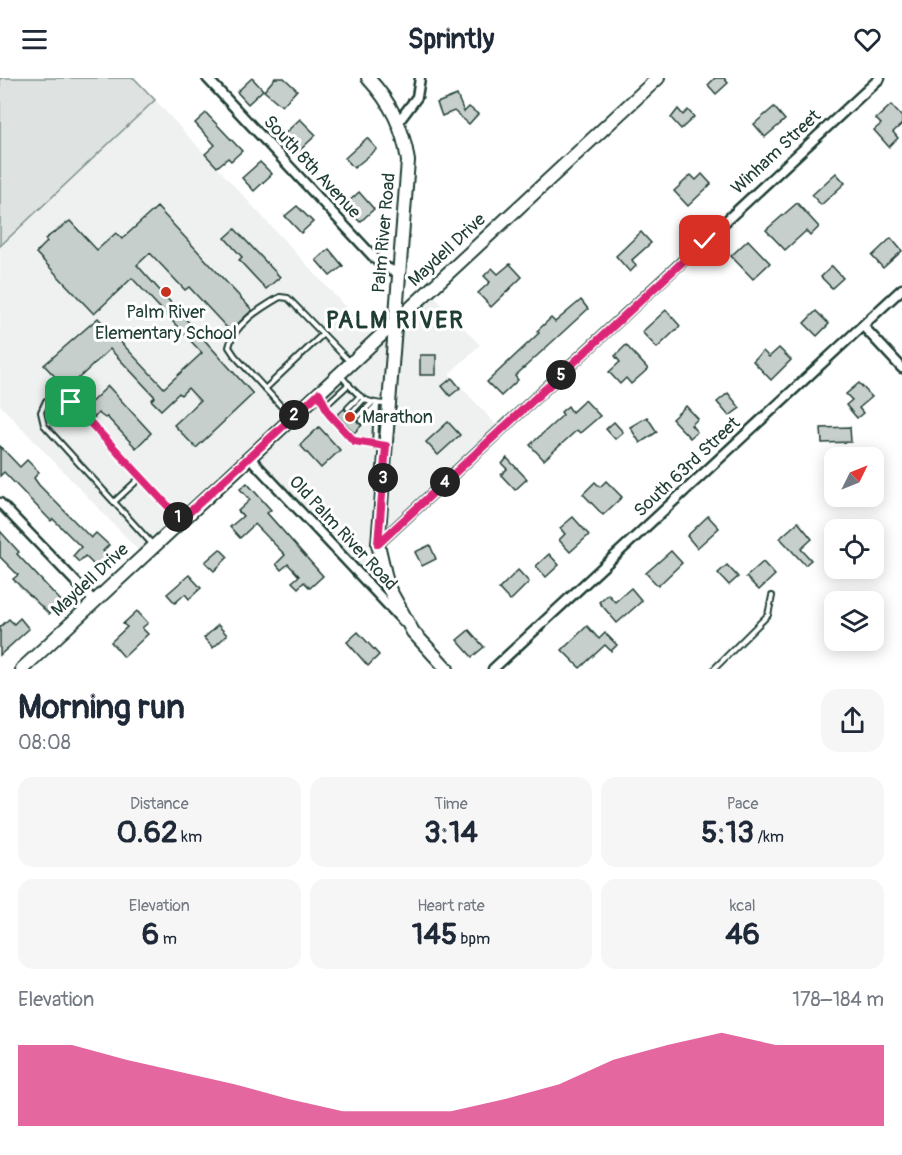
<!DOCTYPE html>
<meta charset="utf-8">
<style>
:root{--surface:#fff;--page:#f6f6f7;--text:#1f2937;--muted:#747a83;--accent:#db2777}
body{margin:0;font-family:Pangolin,sans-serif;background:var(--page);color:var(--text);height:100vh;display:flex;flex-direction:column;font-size:22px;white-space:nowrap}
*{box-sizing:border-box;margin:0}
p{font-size:20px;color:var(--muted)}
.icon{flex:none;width:33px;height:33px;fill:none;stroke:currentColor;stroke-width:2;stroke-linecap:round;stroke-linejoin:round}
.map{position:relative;height:591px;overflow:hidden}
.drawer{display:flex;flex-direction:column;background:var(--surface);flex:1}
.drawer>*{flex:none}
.needle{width:39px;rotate:47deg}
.controls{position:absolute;left:824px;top:369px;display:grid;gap:12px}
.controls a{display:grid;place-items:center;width:60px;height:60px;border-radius:12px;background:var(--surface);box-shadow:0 3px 15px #0003;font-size:30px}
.pin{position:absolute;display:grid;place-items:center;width:51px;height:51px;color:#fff;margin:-26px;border-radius:12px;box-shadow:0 3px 9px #0006}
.km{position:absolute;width:30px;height:30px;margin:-15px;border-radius:50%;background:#222;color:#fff;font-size:16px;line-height:30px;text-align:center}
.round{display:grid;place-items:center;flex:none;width:63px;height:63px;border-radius:18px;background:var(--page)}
.overview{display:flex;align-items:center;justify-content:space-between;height:102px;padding:0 18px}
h1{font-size:33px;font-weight:700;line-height:45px}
.figures{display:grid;grid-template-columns:repeat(3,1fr);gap:9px;height:102px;padding:6px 18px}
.figures div{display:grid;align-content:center;border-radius:15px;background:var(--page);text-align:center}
.figures b{font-size:30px;font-weight:700}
.figures small{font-size:16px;font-weight:400}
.figures p{font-size:16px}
.chart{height:168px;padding:12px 18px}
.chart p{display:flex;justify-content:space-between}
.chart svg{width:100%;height:108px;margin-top:6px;fill:var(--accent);opacity:.7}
header{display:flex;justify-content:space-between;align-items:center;height:78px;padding:0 18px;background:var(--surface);font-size:27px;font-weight:700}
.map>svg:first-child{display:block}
.built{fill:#eef1f0}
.green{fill:#dee3e2;stroke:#7e908b;stroke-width:1.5}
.building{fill:#c7cfcc;stroke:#1f3d34;stroke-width:1.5}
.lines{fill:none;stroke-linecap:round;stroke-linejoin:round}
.lane-casing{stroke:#1f3d34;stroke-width:8}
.street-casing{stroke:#1f3d34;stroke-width:13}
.secondary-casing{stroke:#1f3d34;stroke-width:16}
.lane{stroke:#fff;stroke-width:4}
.street{stroke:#fff;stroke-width:8}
.secondary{stroke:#fff;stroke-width:12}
.route-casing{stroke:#fff;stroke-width:12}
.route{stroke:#db2777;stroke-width:8}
.poi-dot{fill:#c8321e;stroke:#fff;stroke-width:2}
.labels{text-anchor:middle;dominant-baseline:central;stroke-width:6;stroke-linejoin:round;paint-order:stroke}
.street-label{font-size:18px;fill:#1f3d34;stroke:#fff}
.poi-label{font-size:18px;fill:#1f3d34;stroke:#fff}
.district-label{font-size:24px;font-weight:bold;letter-spacing:1.5px;fill:#1f3d34;stroke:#fff}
</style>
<header><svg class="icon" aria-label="menu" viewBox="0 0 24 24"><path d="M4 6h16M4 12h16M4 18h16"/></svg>Sprintly<svg class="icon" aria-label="heart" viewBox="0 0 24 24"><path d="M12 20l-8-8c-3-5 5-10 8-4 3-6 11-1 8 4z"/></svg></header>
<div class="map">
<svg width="902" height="591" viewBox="0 0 902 591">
<rect width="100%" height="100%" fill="#fff"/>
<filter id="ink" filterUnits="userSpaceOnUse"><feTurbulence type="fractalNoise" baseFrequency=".0167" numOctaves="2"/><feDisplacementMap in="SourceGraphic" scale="12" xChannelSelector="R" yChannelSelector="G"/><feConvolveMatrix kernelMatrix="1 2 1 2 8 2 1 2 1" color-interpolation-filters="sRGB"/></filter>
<g filter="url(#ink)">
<!-- built -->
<g class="built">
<polygon points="154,21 375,261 390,251 377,458 403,540 249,379 142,476 0,327 0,167"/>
<polygon points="430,214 480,267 449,296 501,352 380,463 395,246"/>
</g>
<!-- green -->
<polygon class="green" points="0,0 134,0 155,22 0,168"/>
<!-- building -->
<g class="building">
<polygon points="252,0 263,12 248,26 237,14"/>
<polygon points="275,0 284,0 297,12 282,28 264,13"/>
<polygon points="715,0 724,0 728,5 716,16 708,7"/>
<polygon points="457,17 464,34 469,29 478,36 469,46 454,33 442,38 437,25"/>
<polygon points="891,27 902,39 902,46 893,54 898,60 889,69 874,52 881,46 876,41"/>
<polygon points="774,29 785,42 765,59 754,46"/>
<polygon points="678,31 683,37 688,32 694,39 681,51 671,40"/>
<polygon points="206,35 242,73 231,83 228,80 217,89 205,76 215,67 195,45"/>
<polygon points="300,41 316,57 299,73 283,57"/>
<polygon points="367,60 377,71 354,90 345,80"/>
<polygon points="260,84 272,96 254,113 242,100"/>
<polygon points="836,95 845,105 821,127 812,117"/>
<polygon points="702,96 711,106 688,128 674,113 691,97 696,102"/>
<polygon points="359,114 374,131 360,144 344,128"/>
<polygon points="797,125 819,149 810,158 806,153 785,172 766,152"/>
<polygon points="297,128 313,144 301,155 285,138"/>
<polygon points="157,129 252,232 230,253 189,209 185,212 150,175 137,187 253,316 196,370 174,347 200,323 188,310 181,317 179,315 161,332 151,322 155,319 110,271 67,311 44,287 98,240 164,310 202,275 132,200 94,236 36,175 47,164 45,161 70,143 97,172 116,155 122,161"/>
<polygon points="235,151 280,199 266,211 239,182 242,179 225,160"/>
<polygon points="641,154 651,165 632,182 636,188 630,194 616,178"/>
<polygon points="891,160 902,173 883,190 872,178"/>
<polygon points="748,162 770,185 753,201 731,178"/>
<polygon points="329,171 343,188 330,198 316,182"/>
<polygon points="510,186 522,199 491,229 478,215 490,204 484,198 492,190 498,196"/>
<polygon points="832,188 843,200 832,210 821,199"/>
<polygon points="581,222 588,231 515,298 518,302 501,318 487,304 539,255 537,253 551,240 555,244"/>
<polygon points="666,232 680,248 657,270 642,254"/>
<polygon points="816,233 829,246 817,258 804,245"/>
<polygon points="626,267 648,291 631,306 626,300 620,306 609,294 620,284 615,278"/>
<polygon points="779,270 791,282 771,302 753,283 763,273 769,279"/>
<rect x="420" y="277" width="16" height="20"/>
<polygon points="452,300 460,310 450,318 442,308"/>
<polygon points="859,305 872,319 859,330 863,335 857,340 846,327 852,322 846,316"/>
<polygon points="108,308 151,355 136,370 107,339 105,340 98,335 94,340 85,330"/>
<polygon points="728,315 740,330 729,338 717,324"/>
<polygon points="585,322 600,338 580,355 577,352 544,382 530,367 563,337 561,334 568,328 572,334"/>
<polygon points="686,328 698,341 691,347 697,354 690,360 672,341"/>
<polygon points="344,331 362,347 354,355 337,337"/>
<polygon points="647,339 657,354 640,365 630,349"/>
<polygon points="448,344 460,357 438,377 426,364"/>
<polygon points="614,344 623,354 615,361 606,351"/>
<polygon points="319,349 340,372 321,390 300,367"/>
<polygon points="850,349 851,364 822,365 821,350"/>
<polygon points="0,368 20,389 27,382 39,394 34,400 39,407 91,460 96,455 109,467 103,473 109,479 98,491 85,478 79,484 73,478 81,469 53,441 51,443 4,394 0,398"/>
<polygon points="507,380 527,401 515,412 501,397 507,391 502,386"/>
<polygon points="606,403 622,419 603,437 583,416 595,404 600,409"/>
<polygon points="247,405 271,432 267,435 323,498 310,510 304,504 298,510 292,504 299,498 288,486 281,492 276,486 285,477 255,446 240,460 230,449 243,438 238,433 250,422 240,411"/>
<polygon points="708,438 719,450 697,470 687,458"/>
<polygon points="573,439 589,457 570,474 559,462 565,456 560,450"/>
<polygon points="798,444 812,461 801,471 811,482 805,487 780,460"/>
<polygon points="0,453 19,474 17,476 62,524 49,536 13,501 18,497 0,479"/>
<polygon points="430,467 436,481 422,488 415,474"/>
<polygon points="220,471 228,479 214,493 205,484"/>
<polygon points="671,473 682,485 658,508 646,495"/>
<polygon points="549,476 559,487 546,499 536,488"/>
<polygon points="763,484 775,497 759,512 746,499"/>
<polygon points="727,487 738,499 729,507 718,495"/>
<polygon points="518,492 529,504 510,523 499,511"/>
<polygon points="189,497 201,510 189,521 185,516 175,525 167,516"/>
<polygon points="631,510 642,523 617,545 599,524 608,516 615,524"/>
<polygon points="137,533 148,545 142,550 148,556 124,579 111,564 127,549 123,546"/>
<polygon points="20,540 29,551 0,577 0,549 9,541 14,546"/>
<polygon points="218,547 227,557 213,570 204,560"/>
<polygon points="587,548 599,561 605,555 617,567 611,573 605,567 580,590 562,572"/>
<polygon points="469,552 484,569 472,579 457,562"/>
<polygon points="358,554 379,577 368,588 347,564"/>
</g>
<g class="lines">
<!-- lane casing -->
<g class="lane-casing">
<g id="lane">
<path d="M 342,299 C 357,316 363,326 386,326"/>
<polyline points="265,311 323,256"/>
<polyline points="320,318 329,336 354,363 382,368"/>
<polyline points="325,328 349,306"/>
<polyline points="348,330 360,318"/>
<polyline points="352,334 364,321"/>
<path d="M 291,339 L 235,278 L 229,269 C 233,247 261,230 280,219 L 288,220 L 349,283"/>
<polyline points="357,339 371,326"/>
<polyline points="361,343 377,327"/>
<polyline points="375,367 377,326"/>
<polyline points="114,424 141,399"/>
<polyline points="153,467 44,347 41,334 46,323 58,318 71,324 180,441"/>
<polyline points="714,591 768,537 772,518"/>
</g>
</g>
<!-- street casing -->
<g class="street-casing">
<g id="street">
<polyline points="207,0 381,187 398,195"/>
<polyline points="399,43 417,19 420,0"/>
<polyline points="863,248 902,290"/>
<polyline points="249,379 403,543"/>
<polyline points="0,425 94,523"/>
<polyline points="378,466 880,0"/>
<polyline points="493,591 902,211"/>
</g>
</g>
<!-- secondary casing -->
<g class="secondary-casing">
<g id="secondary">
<path d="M 368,0 C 391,25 403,49 408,83 L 378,466 L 388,509 L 413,554 L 447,591"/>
<polyline points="22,591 658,0"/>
</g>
</g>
<!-- lane -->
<use href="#lane" class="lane"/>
<!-- street -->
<use href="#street" class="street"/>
<!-- secondary -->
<use href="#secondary" class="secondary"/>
</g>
</g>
<g class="lines" filter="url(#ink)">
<!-- route casing -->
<g class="route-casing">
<polyline id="route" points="71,324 181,442 319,315 329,336 354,363 386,368 378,466 705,163"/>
</g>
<!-- route -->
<use href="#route" class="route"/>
</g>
<!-- markers -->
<g class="poi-dot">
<circle cx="166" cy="214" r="6"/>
<circle cx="350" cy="339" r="6"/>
</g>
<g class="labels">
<!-- street labels -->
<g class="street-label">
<text transform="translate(776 74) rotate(-43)">Winham Street</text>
<text transform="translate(312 89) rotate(47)">South 8th Avenue</text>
<text transform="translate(384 155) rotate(-85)">Palm River Road</text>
<text transform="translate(447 172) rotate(-43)">Maydell Drive</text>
<text transform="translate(687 389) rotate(-43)">South 63rd Street</text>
<text transform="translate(343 455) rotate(47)">Old Palm River Road</text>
<text transform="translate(90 502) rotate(-43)">Maydell Drive</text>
</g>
<!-- poi labels -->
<g class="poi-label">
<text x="166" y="234">Palm River<tspan x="166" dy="21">Elementary School</tspan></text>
<text x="362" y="339" text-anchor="start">Marathon</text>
</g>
<!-- district labels -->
<g class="district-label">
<text x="395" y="242">PALM RIVER</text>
</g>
</g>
</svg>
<div class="controls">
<a><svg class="needle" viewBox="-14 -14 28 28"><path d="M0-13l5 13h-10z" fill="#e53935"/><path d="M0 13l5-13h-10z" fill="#747a83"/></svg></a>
<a><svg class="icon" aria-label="locate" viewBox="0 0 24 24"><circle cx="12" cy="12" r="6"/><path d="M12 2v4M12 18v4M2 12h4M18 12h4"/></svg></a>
<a><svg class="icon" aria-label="layers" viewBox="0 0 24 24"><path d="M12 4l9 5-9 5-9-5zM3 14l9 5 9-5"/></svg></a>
</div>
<div class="pin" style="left:71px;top:324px;background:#1e9e55"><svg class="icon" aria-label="arrive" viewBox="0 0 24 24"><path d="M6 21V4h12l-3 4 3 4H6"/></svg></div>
<div class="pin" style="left:705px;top:163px;background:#d93025"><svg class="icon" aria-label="check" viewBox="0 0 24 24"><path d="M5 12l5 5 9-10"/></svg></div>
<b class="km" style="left:178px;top:439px">1</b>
<b class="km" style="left:294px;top:337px">2</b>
<b class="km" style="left:383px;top:400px">3</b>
<b class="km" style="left:445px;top:404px">4</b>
<b class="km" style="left:561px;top:297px">5</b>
</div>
<section class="drawer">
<div class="overview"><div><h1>Morning run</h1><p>08:08</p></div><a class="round"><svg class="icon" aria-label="share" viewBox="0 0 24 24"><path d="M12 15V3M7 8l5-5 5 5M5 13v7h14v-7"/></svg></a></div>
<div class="figures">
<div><p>Distance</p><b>0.62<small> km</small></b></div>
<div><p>Time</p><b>3:14</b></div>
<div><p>Pace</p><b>5:13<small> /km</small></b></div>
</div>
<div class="figures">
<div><p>Elevation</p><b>6<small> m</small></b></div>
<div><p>Heart rate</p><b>145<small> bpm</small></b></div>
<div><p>kcal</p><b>46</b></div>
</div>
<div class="chart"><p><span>Elevation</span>178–184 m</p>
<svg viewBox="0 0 160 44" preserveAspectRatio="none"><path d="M0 44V11L10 11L20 17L30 22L40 27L50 33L60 38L70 38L80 38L90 33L100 27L110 17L120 11L130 6L140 11L150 11L160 11V44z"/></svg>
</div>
</section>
